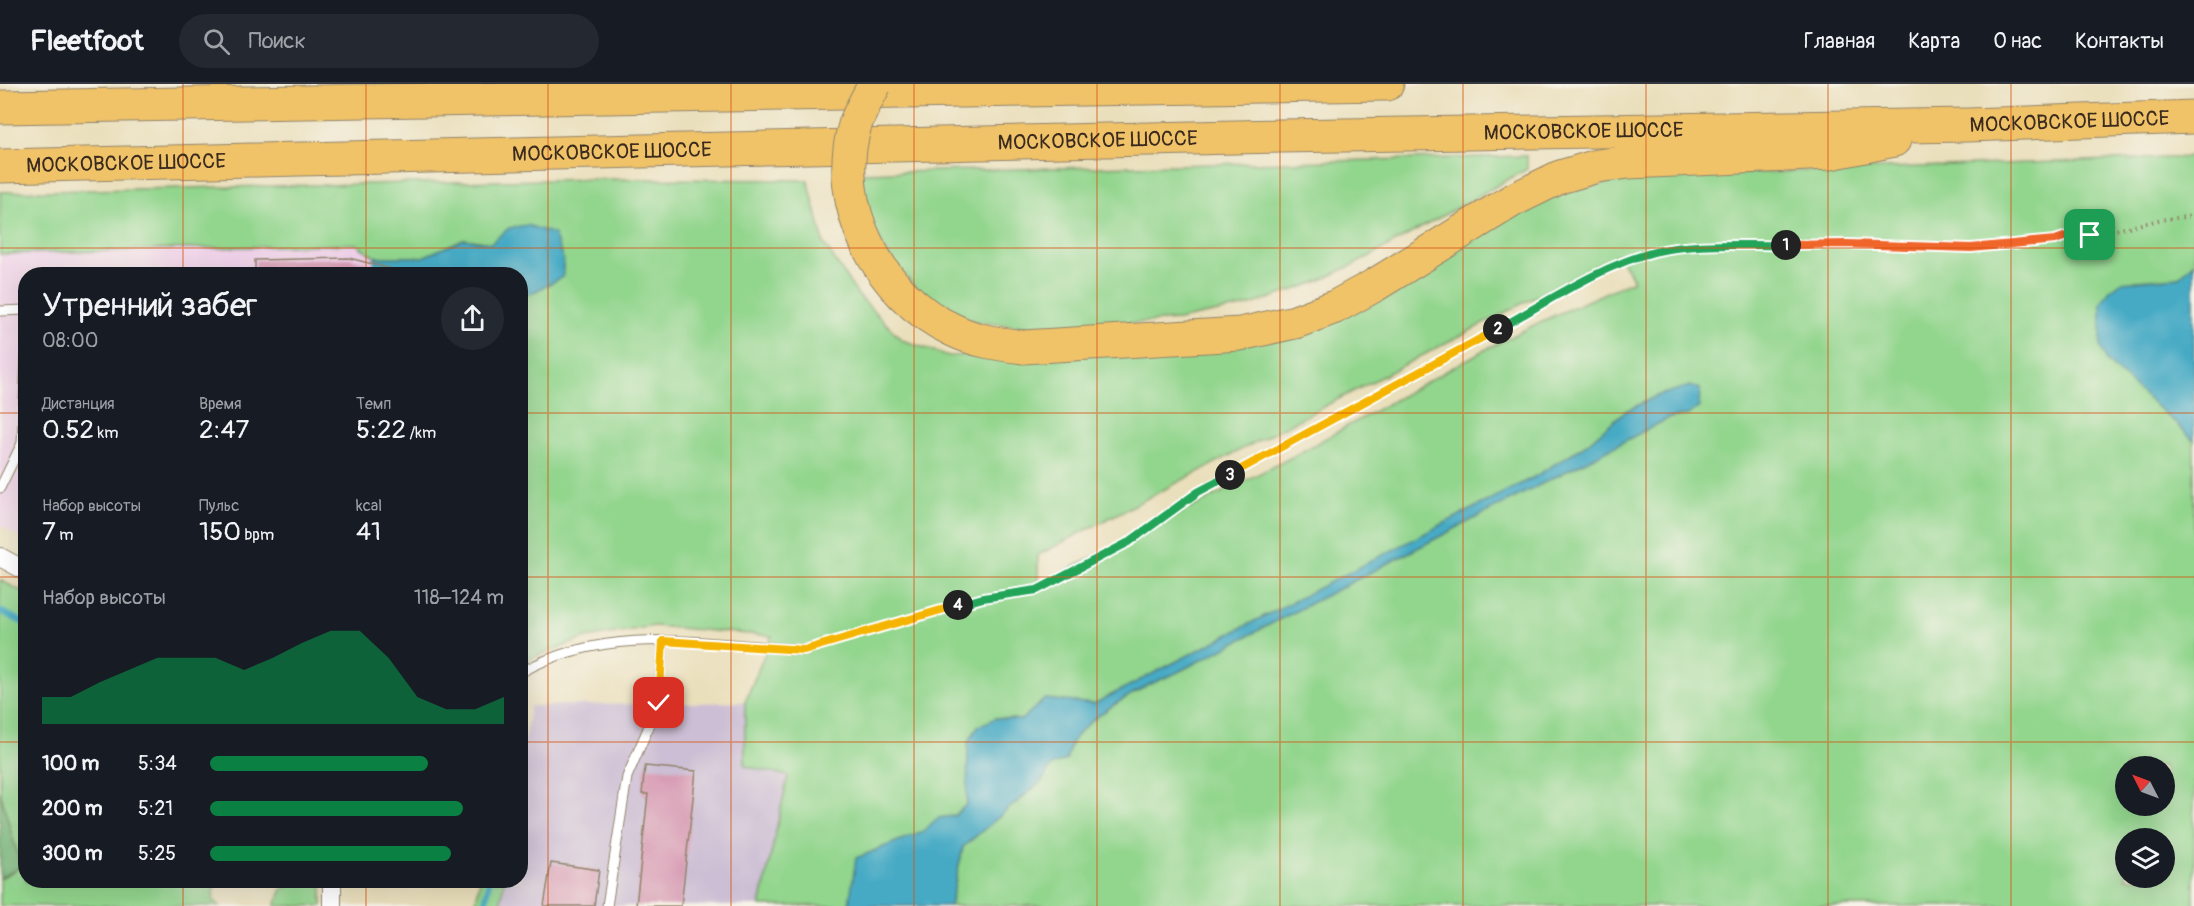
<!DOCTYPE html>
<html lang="ru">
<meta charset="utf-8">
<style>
:root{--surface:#171b24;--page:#242831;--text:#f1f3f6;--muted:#9ea1a6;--line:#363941;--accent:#0b8043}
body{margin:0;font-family:Pangolin,sans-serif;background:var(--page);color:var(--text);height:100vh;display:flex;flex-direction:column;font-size:22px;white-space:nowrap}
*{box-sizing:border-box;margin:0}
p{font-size:20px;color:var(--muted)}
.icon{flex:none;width:33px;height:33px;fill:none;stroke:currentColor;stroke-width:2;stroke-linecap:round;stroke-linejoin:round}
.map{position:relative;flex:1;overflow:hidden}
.drawer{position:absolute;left:18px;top:183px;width:510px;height:621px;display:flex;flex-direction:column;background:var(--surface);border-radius:24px;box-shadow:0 6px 24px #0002}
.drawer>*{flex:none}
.needle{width:39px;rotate:312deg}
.controls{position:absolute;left:2115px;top:672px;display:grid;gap:12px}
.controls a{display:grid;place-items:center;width:60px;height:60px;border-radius:50%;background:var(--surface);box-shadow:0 6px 24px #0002;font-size:30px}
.pin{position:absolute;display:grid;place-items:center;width:51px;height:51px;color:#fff;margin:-26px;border-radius:12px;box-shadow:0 3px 9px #0006}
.km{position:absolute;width:30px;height:30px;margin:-15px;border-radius:50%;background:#222;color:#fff;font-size:16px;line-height:30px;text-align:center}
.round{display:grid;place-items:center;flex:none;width:63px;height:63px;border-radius:32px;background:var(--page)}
.headline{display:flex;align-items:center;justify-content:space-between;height:102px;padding:0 24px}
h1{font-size:33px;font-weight:600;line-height:45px}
.metrics{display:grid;grid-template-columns:repeat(3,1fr);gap:9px;height:102px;padding:6px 24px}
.metrics div{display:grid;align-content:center}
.metrics b{font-size:26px;font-weight:600}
.metrics small{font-size:16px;font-weight:400}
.metrics p{font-size:16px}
.chart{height:168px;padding:12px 24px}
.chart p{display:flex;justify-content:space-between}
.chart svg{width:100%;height:108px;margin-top:6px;fill:var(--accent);opacity:.7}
ul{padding:0 24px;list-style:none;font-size:20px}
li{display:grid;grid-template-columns:96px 72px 1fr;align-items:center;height:45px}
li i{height:15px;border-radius:8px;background:var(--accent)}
header{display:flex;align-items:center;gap:36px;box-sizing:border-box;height:84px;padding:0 30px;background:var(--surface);border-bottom:2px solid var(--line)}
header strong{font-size:28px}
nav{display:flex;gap:33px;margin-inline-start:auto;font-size:21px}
.search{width:420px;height:54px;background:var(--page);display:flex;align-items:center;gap:15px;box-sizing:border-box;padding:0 21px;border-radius:33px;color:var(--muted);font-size:22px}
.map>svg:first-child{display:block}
.built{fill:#eed0e8}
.industrial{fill:#ccbed4}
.green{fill:#92d58d;stroke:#668056;stroke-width:1.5;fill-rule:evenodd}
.forest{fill:#75b678;stroke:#58704b;stroke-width:1.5}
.water{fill:#46aac5;stroke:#406a72;stroke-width:1.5}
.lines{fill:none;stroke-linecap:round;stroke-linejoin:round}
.stream{stroke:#46aac5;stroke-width:6}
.building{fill:#d89db5}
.lane-casing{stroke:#92846c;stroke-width:11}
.street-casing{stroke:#92846c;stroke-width:20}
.highway-casing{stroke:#92846c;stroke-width:35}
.path{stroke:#92846c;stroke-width:4;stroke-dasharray:1.5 4.5;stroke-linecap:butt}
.lane{stroke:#fff;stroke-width:9}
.street{stroke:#fff;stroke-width:18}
.highway{stroke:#f0c369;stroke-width:33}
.highway-bridge-casing{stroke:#92846c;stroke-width:35;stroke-linecap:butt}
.highway-bridge{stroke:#f0c369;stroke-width:33}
.split-1-casing{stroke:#fff;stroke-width:12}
.split-2-casing{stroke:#fff;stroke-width:12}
.split-3-casing{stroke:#fff;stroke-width:12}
.split-4-casing{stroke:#fff;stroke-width:12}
.split-5-casing{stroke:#fff;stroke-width:12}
.split-1{stroke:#f0652b;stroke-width:8}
.split-2{stroke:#22a559;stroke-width:8}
.split-3{stroke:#f5b400;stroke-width:8}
.split-4{stroke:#22a559;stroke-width:8}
.split-5{stroke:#f5b400;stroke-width:8}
.grid{fill:none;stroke:#d7540e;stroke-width:1.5;stroke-opacity:0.55}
.labels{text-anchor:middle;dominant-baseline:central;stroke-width:6;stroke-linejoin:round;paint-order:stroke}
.street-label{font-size:21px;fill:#3b2a1e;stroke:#f7f3e8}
</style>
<header>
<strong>Fleetfoot</strong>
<div class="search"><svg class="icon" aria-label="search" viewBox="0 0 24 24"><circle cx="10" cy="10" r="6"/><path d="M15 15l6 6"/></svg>Поиск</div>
<nav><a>Главная</a><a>Карта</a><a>О нас</a><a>Контакты</a></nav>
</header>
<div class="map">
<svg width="2194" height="822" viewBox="0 0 2194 822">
<rect width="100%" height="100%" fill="#f7f3e8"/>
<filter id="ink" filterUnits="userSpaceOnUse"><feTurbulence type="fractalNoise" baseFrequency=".0167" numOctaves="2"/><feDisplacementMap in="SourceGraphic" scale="12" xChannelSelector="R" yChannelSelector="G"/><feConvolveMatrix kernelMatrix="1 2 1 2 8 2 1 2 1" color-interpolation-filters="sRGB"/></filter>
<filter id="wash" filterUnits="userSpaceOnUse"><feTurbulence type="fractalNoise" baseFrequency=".008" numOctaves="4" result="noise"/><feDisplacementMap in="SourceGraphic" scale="24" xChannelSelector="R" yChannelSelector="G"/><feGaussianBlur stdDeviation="1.35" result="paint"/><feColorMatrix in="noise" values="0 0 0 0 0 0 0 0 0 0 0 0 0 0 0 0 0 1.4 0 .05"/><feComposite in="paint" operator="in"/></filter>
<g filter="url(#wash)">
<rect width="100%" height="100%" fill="#eadfbb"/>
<!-- built -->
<polygon class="built" points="356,160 375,173 373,190 26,190 25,456 0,441 0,170"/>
<!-- industrial -->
<polygon class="industrial" points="745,618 745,681 788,692 760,822 500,822 504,797 520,796 520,684 530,622"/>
<!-- green -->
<g class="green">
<polygon points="1527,72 1527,85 1363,176 1317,198 1248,222 1178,236 1041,245 978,238 958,230 919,208 888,171 869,136 860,89"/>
<path d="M 2194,73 L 2194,179 L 2179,193 L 2135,196 L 2101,219 L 2107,278 L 2194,356 L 2194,822 L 950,822 L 963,763 L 1042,697 L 1051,682 L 1066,676 C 1068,671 1069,663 1072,658 C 1088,632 1147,600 1176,589 L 1669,334 L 1688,331 L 1659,311 L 1624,328 L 1587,360 L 1536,392 L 1094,620 L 1045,615 L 1021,636 L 996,634 L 968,702 L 967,720 L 954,732 L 938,734 L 924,747 L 857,774 L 849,822 L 760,822 L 788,692 L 745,682 L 745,618 L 772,552 L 654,542 L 586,554 L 521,578 L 521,212 L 532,209 L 510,144 L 491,159 L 464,155 L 423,173 L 375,173 L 356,160 L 0,170 L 0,108 L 596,95 L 808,96 L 824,160 L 857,210 L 902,256 L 949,272 L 1245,260 L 1546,112 L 1637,93 ZM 1618,170 L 1634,196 L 1540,238 L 1477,270 L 1292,373 L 1038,501 L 1038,471 ZM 2126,682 L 2164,682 L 2164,722 L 2126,722 ZM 2126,754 L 2164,754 L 2164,794 L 2126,794 Z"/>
<polygon points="0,496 25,509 26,796 215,797 213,816 220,822 0,822 0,794 21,783 0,708"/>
<polygon points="480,796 504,797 500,822 475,822"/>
<polygon points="301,797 312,797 322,801 322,822 275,822 282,805"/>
</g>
<!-- forest -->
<polygon class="forest" points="0,708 21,783 0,794"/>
<!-- water -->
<g class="water">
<polygon points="527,141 554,150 563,175 563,193 532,209 521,212 520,190 373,190 375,173 423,173 464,155 491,159 509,144"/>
<polygon points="2194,179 2194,356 2107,278 2101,264 2101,219 2109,207 2121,198 2179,193"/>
<path d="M 1690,302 L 1700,305 L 1699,323 L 1688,331 L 1669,334 L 1176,589 C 1147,600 1087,632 1072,658 C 1069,663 1068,671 1066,676 L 1051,682 L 1042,697 L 963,763 L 950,822 L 849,822 L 856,774 L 923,747 L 938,734 L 954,732 L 967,720 L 968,658 L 978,642 L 996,634 L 1021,636 L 1045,615 L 1094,620 L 1536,392 L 1587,360 L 1624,328 L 1659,311 Z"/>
</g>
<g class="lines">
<!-- stream -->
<g class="stream">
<polyline points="0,527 26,540"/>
<polyline points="485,822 489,796"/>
</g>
</g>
<g id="blocks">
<!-- building -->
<g class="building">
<polygon points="349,174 392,185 391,190 255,190 255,176"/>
<polygon points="645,682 696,687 681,822 636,822 648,710 642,710"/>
<polygon points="551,779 599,786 594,822 544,822"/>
</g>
</g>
</g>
<g filter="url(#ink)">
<use href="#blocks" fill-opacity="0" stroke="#92846c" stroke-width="1.5"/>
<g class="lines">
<!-- lane casing -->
<g class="lane-casing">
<g id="lane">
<polyline points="0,227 26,226"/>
<polyline points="0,404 22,359 26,273"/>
<path d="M 520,589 C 606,539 710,560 804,566"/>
<polyline points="607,822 627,693 659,619 663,557"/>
</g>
</g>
<!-- street casing -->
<g class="street-casing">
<g id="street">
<polyline points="0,473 26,487"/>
<polyline points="332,822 332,796"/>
</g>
</g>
<!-- highway casing -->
<g class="highway-casing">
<g id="highway">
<polyline points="0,23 1387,0"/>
<path id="s1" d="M 0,82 L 1280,52 L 1968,41 L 2194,33"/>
<polyline points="1023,263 1240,250 1295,238 1335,223 1375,201 1513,116 1560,93 1597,82 1629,78 1830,69 1894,56"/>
</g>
</g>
<!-- path -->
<polyline class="path" points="816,562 983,514 1037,506 1129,458 1198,408 1615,181 1655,168 1693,163 1847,160 1971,164 2055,156 2070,151 2090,151 2120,145 2159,136 2194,132"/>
<!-- lane -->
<use href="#lane" class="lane"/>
<!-- street -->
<use href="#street" class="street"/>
<!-- highway -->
<use href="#highway" class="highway"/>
<!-- highway-bridge casing -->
<g class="highway-bridge-casing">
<path id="highway-bridge" d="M 875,0 C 868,13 860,27 855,41 C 831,121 879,212 953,246 C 975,257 999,260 1023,263"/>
</g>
<!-- highway-bridge -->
<use href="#highway-bridge" class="highway-bridge"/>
</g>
</g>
<g class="lines" filter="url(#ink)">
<!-- split-1 casing -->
<g class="split-1-casing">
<polyline id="split-1" points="1786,161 1847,160 1971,164 2055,156 2070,151 2090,151"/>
</g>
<!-- split-2 casing -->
<g class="split-2-casing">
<path id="split-2" d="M 1498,245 C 1547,218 1600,182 1654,168 C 1692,158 1746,162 1786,161"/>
</g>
<!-- split-3 casing -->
<g class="split-3-casing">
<polyline id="split-3" points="1230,391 1498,245"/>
</g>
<!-- split-4 casing -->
<g class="split-4-casing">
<polyline id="split-4" points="958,521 983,514 1037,506 1129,458 1198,408 1230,391"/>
</g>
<!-- split-5 casing -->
<g class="split-5-casing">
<polyline id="split-5" points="659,619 663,557 804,566 958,521"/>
</g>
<!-- split-1 -->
<use href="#split-1" class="split-1"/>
<!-- split-2 -->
<use href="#split-2" class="split-2"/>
<!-- split-3 -->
<use href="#split-3" class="split-3"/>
<!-- split-4 -->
<use href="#split-4" class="split-4"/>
<!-- split-5 -->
<use href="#split-5" class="split-5"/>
</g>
<!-- grid -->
<path class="grid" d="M 183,0 L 183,190M 366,0 L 366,190M 548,0 L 548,822M 731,0 L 731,822M 914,0 L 914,822M 1097,0 L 1097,822M 1280,0 L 1280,822M 1463,0 L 1463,822M 1646,0 L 1646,822M 1828,0 L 1828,822M 2011,0 L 2011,822M 0,164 L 2194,164M 0,329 L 26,329M 520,329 L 2194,329M 0,493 L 26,493M 520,493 L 2194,493M 0,658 L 26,658M 520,658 L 2194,658M 183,796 L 183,822M 366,796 L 366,822"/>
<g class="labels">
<!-- street labels -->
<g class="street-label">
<text stroke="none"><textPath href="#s1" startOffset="2070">МОСКОВСКОЕ ШОССЕ</textPath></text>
<text stroke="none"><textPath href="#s1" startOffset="1584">МОСКОВСКОЕ ШОССЕ</textPath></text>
<text stroke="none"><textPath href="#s1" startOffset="1098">МОСКОВСКОЕ ШОССЕ</textPath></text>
<text stroke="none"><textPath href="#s1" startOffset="612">МОСКОВСКОЕ ШОССЕ</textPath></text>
<text stroke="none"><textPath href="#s1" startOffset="126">МОСКОВСКОЕ ШОССЕ</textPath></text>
</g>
</g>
</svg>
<div class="controls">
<a><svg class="needle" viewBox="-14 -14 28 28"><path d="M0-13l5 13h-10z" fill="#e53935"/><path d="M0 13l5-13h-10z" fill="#9ea1a6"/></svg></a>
<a><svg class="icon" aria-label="layers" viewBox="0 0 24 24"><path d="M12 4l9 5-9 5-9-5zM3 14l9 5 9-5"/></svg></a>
</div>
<div class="pin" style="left:2090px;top:151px;background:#1e9e55"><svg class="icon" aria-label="arrive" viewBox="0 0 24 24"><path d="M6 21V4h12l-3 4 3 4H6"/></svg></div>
<div class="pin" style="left:659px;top:619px;background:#d93025"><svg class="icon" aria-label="check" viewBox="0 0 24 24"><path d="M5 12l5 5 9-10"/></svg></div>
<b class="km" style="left:1786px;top:161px">1</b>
<b class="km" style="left:1498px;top:245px">2</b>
<b class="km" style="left:1230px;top:391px">3</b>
<b class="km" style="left:958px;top:521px">4</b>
<section class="drawer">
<div class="headline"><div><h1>Утренний забег</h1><p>08:00</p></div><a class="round"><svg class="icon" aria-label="share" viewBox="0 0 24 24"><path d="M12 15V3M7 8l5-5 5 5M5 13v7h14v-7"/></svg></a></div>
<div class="metrics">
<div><p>Дистанция</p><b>0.52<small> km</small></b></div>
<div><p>Время</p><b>2:47</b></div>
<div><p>Темп</p><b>5:22<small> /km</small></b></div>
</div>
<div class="metrics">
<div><p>Набор высоты</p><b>7<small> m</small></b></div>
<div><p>Пульс</p><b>150<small> bpm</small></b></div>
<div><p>kcal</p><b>41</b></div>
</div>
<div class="chart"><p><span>Набор высоты</span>118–124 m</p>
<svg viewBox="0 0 160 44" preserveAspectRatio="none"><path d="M0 44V33L10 33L20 27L30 22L40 17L50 17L60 17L70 22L80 17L90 11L100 6L110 6L120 17L130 33L140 38L150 38L160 33V44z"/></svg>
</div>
<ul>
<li><b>100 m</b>5:34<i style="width:74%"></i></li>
<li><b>200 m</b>5:21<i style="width:86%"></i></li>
<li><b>300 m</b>5:25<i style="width:82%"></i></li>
</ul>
</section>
</div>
